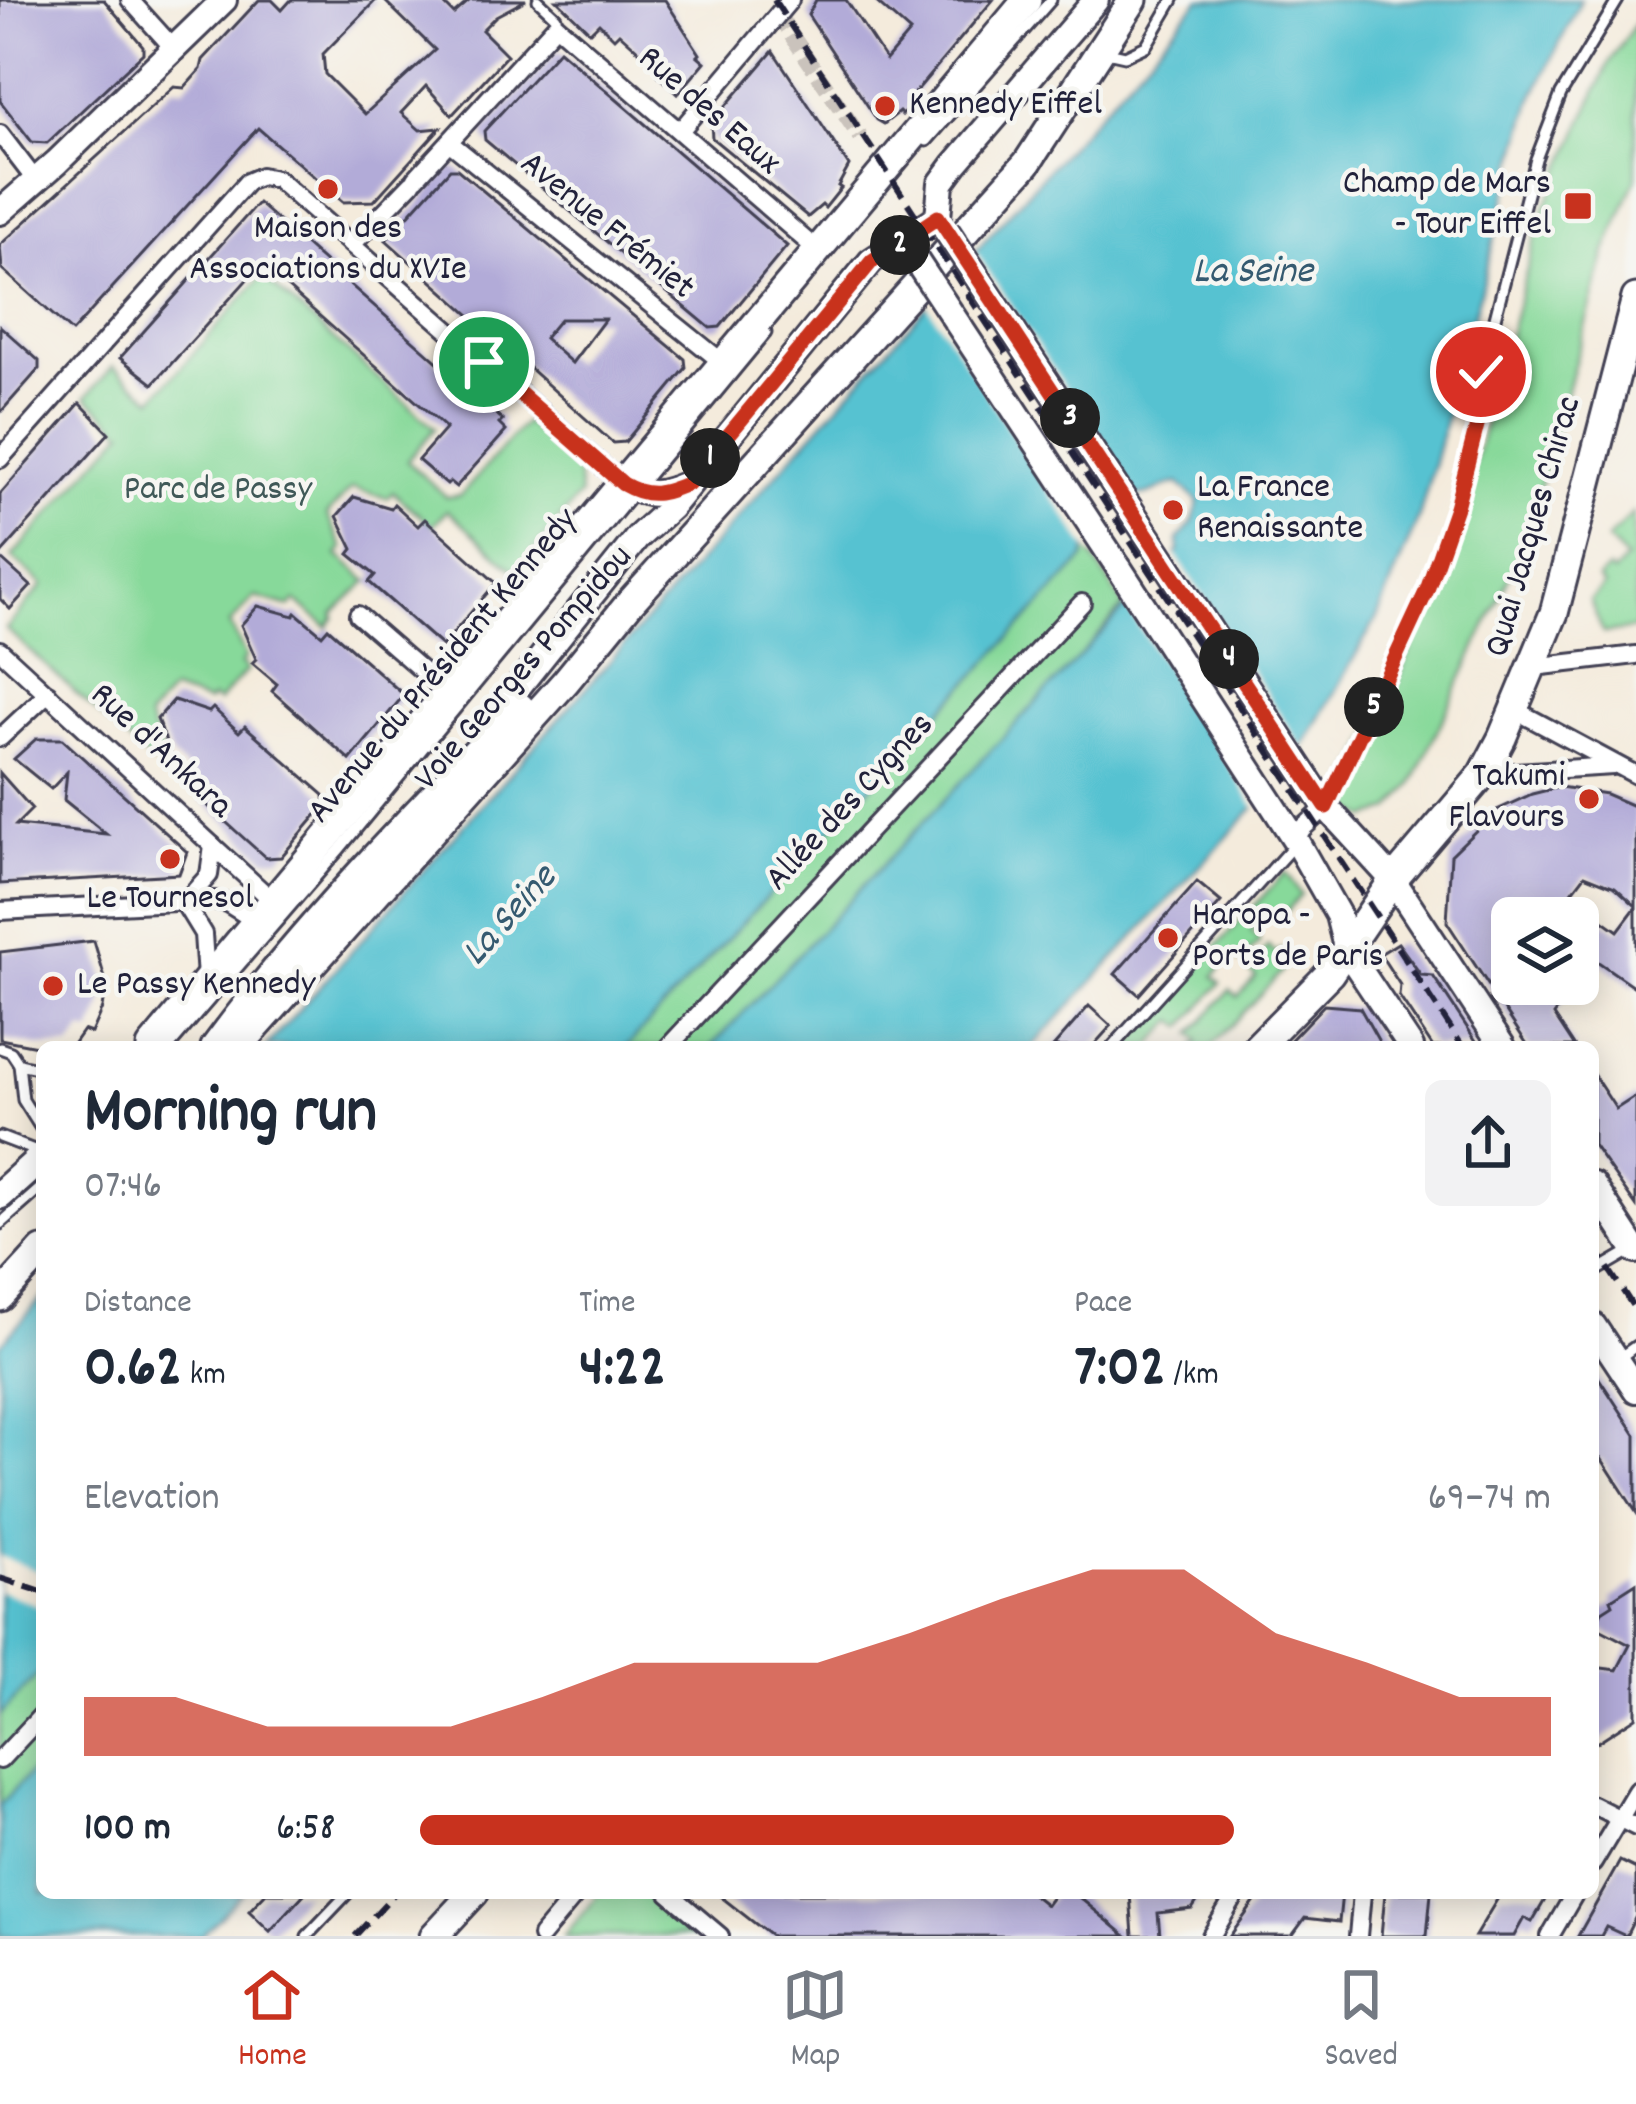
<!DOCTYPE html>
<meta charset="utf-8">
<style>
:root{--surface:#fff;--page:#f2f2f3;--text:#1f2937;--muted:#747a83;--line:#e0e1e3;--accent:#c8321e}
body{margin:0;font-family:Dekko,sans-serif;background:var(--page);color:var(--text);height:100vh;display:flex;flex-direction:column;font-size:45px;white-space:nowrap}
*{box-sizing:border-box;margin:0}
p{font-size:39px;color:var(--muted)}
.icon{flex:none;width:66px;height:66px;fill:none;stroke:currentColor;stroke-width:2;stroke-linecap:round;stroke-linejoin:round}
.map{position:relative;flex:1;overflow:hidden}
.details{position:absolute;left:36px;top:1041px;width:1563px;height:858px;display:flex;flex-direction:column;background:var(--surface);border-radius:18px;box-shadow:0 6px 30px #0003}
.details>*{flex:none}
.controls{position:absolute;left:1491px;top:897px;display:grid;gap:24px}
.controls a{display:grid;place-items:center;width:108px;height:108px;border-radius:18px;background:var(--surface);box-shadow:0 6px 30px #0003;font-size:60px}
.pin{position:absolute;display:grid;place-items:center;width:102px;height:102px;color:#fff;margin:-51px;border:6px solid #fff;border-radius:50%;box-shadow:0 3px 12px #0007}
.km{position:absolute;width:60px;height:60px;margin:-30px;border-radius:50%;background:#222;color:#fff;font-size:33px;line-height:60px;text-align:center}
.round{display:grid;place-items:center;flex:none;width:126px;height:126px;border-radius:18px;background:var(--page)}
.overview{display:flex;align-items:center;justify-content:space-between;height:204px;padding:0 48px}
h1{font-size:66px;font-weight:700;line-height:90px}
.metrics{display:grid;grid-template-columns:repeat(3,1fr);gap:18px;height:204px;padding:12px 48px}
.metrics div{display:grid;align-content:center}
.metrics b{font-size:60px;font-weight:700}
.metrics small{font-size:33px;font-weight:400}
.metrics p{font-size:33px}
.chart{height:336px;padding:24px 48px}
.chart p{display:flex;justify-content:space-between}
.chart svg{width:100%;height:216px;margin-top:12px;fill:var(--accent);opacity:.7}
ul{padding:0 48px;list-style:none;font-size:39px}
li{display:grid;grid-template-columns:192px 144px 1fr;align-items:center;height:90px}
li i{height:30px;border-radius:15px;background:var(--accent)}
.menu{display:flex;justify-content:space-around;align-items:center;height:168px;border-top:3px solid var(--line);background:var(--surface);font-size:33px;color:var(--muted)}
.menu a{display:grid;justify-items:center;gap:6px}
.menu .selected{color:var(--accent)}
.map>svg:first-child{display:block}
.green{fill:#87d99a;stroke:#547e6a;stroke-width:3}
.water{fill:#57c2d1;stroke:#3c7286;stroke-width:3}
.pier{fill:#f4ebdc}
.building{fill:#b2abd8;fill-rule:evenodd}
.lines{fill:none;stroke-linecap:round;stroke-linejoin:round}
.street-tunnel{stroke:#cac3bc;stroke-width:16;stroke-dasharray:16 8;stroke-linecap:butt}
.lane-casing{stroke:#424053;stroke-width:15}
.street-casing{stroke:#424053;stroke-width:22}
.secondary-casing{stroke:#424053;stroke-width:30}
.primary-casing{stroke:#424053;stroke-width:33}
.lane{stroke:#fff;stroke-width:9}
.street{stroke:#fff;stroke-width:16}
.secondary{stroke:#fff;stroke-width:24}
.primary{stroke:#fff;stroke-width:27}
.rail{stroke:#22223b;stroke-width:6;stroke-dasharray:18 9;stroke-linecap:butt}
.secondary-bridge-casing{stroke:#424053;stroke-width:30;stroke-linecap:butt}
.secondary-bridge{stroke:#fff;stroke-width:24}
.route-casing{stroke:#fff;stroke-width:24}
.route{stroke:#c8321e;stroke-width:15}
.poi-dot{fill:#c8321e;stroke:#f6f6f2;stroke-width:4.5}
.labels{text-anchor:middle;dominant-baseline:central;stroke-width:9;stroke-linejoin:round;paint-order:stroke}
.poi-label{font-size:36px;fill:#22223b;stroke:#f6f6f2;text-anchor:start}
.street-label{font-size:36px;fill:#22223b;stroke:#f6f6f2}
.park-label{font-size:36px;fill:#405958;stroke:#f6f6f2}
.water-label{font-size:39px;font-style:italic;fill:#355a70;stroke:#f6f6f2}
</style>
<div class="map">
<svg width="1636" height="1936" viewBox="0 0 1636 1936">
<rect width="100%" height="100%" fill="#f6f6f2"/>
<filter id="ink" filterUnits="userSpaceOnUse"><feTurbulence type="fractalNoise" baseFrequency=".00833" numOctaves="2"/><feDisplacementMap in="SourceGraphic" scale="24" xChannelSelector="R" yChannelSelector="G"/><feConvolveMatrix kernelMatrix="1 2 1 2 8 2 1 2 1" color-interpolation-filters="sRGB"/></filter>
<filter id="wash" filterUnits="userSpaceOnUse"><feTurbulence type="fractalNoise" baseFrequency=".004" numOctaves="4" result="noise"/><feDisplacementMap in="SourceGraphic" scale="48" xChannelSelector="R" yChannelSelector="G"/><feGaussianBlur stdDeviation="2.7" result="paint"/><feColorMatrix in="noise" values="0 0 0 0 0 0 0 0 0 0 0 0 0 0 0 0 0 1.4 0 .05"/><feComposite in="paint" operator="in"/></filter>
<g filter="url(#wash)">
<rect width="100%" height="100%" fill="#f4ebdc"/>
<!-- green -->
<g class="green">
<path d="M 1636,22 L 1636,178 L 1606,252 L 1523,547 L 1412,785 L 1391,810 L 1368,818 C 1356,812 1344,806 1343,792 L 1398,681 L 1455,533 L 1542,214 L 1608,65 Z"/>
<polygon points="262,276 435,428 407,461 447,497 461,495 525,422 577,468 580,495 516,572 447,510 432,526 393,492 387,498 352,488 327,515 343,548 338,555 368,581 333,614 335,617 327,627 296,601 290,607 255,597 230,624 246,657 241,664 247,670 218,702 212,698 207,702 171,691 148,718 162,753 153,763 6,629 43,585 12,557 124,431 86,397 113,366 153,399"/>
<polygon points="1633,513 1636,629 1603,633 1590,601 1604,586 1598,579 1608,569 1613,573 1626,559 1607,540"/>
<polygon points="1087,548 1124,605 1061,679 711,1047 626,1047 1084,559"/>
<polygon points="1285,872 1301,895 1280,919 1267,910 1251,931 1260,941 1241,962 1231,954 1214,976 1221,983 1184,1027 1175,1020 1150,1047 1125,1047"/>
<polygon points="1268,946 1276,954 1281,949 1286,954 1286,967 1211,1047 1194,1047 1199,1041 1192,1034 1230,990 1238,997 1256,977 1249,970"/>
<polygon points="42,1670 42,1760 0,1805 0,1715"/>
<polygon points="599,1893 652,1893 662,1909 701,1936 564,1936"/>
</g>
<!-- water -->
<g class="water">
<path d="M 1199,0 L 1581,0 L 1532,100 L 1420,514 L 1378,616 L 1302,749 L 1255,807 L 1032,1047 L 711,1047 L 1179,551 L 1178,540 L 1192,523 L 1199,502 L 1178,483 C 1157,487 1152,497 1135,495 L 1087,548 L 1084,559 L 626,1047 L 266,1047 Z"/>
<polygon points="42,1298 42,1670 0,1715 0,1345"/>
<polygon points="42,1760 42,1893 242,1893 202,1936 0,1936 0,1805"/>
</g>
<!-- pier -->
<g class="pier">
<polygon points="972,246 1141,503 1136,503 1091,555 924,300"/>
<polygon points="1172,549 1306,754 1258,812 1121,599"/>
<polygon points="0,1556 42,1573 42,1607 0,1591"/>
</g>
<g id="blocks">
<!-- building -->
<g class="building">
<polygon points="0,0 104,0 143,46 143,53 47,143 32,142 0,101"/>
<polygon points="259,0 272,0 282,10 291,0 376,0 323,54 325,74 365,114 435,50 384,0 440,0 454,14 470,0 526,0 496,16 482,30 507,55 452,115 426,86 401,113 420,130 440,128 374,201 343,202 258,128 72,332 2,269 0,245 174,87 184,88 201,69 203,60"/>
<polygon points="557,0 665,0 700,54 698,56 705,62 678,94 658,75 661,71 619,33 614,38 599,23 590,32"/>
<polygon points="816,0 846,0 886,60 910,32 874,0 993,0 913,95 917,98 902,115 899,112 884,124 877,120 808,15"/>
<polygon points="559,50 787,246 720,327 710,328 485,140 484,131"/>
<polygon points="773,51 849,166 838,186 841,188 825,208 822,205 808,217 712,138 711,123"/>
<path d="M 450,169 L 457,169 L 685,359 L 686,368 L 625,442 L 613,443 L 386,240 ZM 560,319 L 605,319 L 572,363 L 544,338 Z"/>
<polygon points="258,203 503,420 499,424 506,431 456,487 450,482 447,485 418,460 446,428 261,264 153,384 120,358"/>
<polygon points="0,326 39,361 39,369 0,413"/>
<polygon points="80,403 109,433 0,555 0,494"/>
<polygon points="354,497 391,508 394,504 418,526 425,519 496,583 442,646 369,582 375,575 349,554 353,549 337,516"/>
<polygon points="0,558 31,586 10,609 0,599"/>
<polygon points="258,606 294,616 296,613 322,635 328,628 404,695 350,760 272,691 277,684 252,663 256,659 241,625"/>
<polygon points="174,700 209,712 213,708 239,732 245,726 324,795 325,805 281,857 266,858 188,788 197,779 172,756 157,719"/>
<polygon points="36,739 62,739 187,852 179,874 0,884 0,773 32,809 16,825 106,834 64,800 67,772 51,789 14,759"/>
<polygon points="1560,787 1606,794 1636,807 1636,906 1615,887 1585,875 1569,896 1618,931 1636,907 1636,988 1594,959 1578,981 1578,918 1512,918 1512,984 1576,984 1554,1015 1575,1047 1529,1047 1447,922 1451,855 1497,810 1532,794"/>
<polygon points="1197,882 1221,902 1139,995 1115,974"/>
<polygon points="94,941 106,982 102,1008 91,1033 83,1030 71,1047 42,1047 0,1039 0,952"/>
<polygon points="1398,943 1421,975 1433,976 1480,1047 1433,1047 1399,996 1400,985 1380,954"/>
<polygon points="1324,1005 1360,1008 1382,1047 1284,1047"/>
<polygon points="1089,1006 1111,1026 1092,1047 1053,1047"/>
<polygon points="1593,1074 1616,1109 1636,1096 1636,1206 1593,1145"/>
<polygon points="1593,1369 1636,1435 1636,1512 1601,1458 1593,1464"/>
<polygon points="1636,1583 1636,1717 1593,1745 1593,1667 1617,1670 1630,1645 1594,1626 1602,1611 1613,1604 1611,1599"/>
<polygon points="1620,1861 1636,1869 1636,1916 1626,1936 1606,1927 1601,1936 1578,1936"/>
<polygon points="266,1893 305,1893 270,1931 249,1911"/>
<polygon points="716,1893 1031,1893 1046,1905 1055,1893 1074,1893 1126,1936 771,1936"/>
<polygon points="1130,1893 1203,1893 1192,1909 1158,1913 1160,1936 1133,1936"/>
<polygon points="1261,1893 1342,1893 1339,1922 1305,1918 1292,1936 1230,1936"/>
<polygon points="1385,1893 1431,1893 1427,1936 1381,1936"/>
<polygon points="1501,1893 1549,1893 1532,1922 1524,1918 1514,1936 1475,1936"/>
</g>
</g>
</g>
<g filter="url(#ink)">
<use href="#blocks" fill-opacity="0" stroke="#424053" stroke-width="3"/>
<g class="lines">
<!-- street-tunnel -->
<polyline class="street-tunnel" points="778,15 860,137"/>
<!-- lane casing -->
<g class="lane-casing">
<g id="lane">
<polyline points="538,0 556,17 556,25"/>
<polyline points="1107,52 1125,56 1146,46 1173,0"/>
<polyline points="927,141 1051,0"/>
<polyline points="1329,800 1427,590 1456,507 1484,398 1481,372 1536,159 1561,94 1618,0"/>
<polyline points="169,1047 339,850 766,333"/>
<polyline points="1112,1047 1293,846"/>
<polyline points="0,1048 11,1052 19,1064"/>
<polyline points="42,1069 19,1064 23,1100 42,1130"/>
<polyline points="0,1137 42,1153"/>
<polyline points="0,1224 42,1187"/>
<polyline points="1593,1273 1634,1249"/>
<polyline points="1616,1360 1636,1346"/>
<polyline points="307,1936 348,1893"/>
</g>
</g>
<!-- street casing -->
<g class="street-casing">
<g id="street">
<polyline points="130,0 175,50"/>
<polyline points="680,131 790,0"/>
<polyline points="0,134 36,181"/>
<polyline points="450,143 722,362"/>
<polyline points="416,178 556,25 817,250"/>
<polyline points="352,245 412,183"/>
<polyline points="0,459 247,182 261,176 277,179 623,484"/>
<polyline points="358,615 448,693"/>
<polyline points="0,650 274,902"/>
<polyline points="1534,667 1636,655"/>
<polyline points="1515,710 1636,775"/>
<polyline points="0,738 48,693"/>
<polyline points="1483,774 1613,766"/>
<polyline points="1296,841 1302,829 1326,807"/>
<polyline points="0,911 214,900 227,903 257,922"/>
<polyline points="206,978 203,934 184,903 209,875 213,846"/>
<polyline points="668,1047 1082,603"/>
<polyline points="0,1760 42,1715"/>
<polyline points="1593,1805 1636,1827"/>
<polyline points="1593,1863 1636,1791"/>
<polyline points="669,1893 720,1936"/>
<polyline points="541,1936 577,1893"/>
<polyline points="1211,1936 1237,1893"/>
<polyline points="1358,1936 1362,1893"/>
<polyline points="1550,1936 1575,1893"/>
</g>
</g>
<!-- secondary casing -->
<g class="secondary-casing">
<g id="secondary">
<polyline points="0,212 57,162 224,0"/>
<polyline points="938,217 941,183 955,164 1096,0"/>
<polyline points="1013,331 1326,807 1393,880 1503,1047"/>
<path d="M 623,484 C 648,498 662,495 687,484"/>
<polyline points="1119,568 1296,841 1338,915 1347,951 1411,1047"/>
<polyline points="482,732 638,537 671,507 871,261 938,217"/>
<polyline points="1593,1185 1636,1251"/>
<polyline points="1593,1325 1636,1390"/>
</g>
</g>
<!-- primary casing -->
<g class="primary-casing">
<g id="primary">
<polyline points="151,1047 1027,0"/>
<path d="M 215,1047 C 305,926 414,814 520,707"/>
<polyline points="238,1047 566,681 628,605 1027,163 1133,0"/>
<polyline points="1257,1047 1330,973 1393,880 1483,774 1502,738 1554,613 1636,298"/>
<polyline points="0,1195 42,1157"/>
<polyline points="0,1297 42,1251"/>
<polyline points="434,1936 474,1893"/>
</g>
</g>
<!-- lane -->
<use href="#lane" class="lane"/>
<!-- street -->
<use href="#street" class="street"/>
<!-- secondary -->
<use href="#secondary" class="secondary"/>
<!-- primary -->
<use href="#primary" class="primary"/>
<!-- rail -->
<g class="rail">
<polyline points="774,0 1463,1047"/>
<polyline points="1593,1245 1636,1311"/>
<polyline points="0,1578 42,1592"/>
<polyline points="355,1936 395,1893"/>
</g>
<!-- secondary-bridge casing -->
<g class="secondary-bridge-casing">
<g id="secondary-bridge">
<polyline points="946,230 1013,331"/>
<polyline points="915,259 1119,568"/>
</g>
</g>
<!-- secondary-bridge -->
<use href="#secondary-bridge" class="secondary-bridge"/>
</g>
</g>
<g class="lines" filter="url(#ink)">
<!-- route casing -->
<g class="route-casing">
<path id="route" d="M 484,362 L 623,484 C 649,499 663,494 689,483 L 872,261 L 938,217 L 1326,807 L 1427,590 L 1456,507 L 1484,398 L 1481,372"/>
</g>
<!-- route -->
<use href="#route" class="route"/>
</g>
<!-- markers -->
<g class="poi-dot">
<circle cx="885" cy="106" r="12"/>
<circle cx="328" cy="189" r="12"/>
<rect x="1563" y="191" width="30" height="30" rx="6"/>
<circle cx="1173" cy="510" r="12"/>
<circle cx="1589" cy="799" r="12"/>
<circle cx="170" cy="859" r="12"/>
<circle cx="1168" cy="938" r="12"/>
<circle cx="53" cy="986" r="12"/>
</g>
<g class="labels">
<!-- poi labels -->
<g class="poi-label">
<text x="909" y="106">Kennedy Eiffel</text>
<text x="1551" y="185" text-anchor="end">Champ de Mars<tspan x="1551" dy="41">- Tour Eiffel</tspan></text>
<text x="328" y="230" text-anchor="middle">Maison des<tspan x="328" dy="41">Associations du XVIe</tspan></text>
<text x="1197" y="489">La France<tspan x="1197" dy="41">Renaissante</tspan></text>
<text x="1565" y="778" text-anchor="end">Takumi<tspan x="1565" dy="41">Flavours</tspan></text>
<text x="170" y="900" text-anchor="middle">Le Tournesol</text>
<text x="1192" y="917">Haropa -<tspan x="1192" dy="41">Ports de Paris</tspan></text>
<text x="77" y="986">Le Passy Kennedy</text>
</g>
<!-- street labels -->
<g class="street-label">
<text transform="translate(708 112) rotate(41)">Rue des Eaux</text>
<text transform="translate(606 227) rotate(39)">Avenue Frémiet</text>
<text transform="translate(1535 527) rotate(-74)">Quai Jacques Chirac</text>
<text transform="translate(444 667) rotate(-50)">Avenue du Président Kennedy</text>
<text transform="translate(525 669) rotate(-49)">Voie Georges Pompidou</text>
<text transform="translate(160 752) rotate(43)">Rue d'Ankara</text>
<text transform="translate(851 803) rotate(-47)">Allée des Cygnes</text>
</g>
<!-- park labels -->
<g class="park-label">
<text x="218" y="491">Parc de Passy</text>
</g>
<!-- water labels -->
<g class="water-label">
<text x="1253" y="273">La Seine</text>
<text transform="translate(511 917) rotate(-48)">La Seine</text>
</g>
</g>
</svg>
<div class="controls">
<a><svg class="icon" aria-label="layers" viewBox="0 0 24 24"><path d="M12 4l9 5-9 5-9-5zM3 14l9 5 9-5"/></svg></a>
</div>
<div class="pin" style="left:484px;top:362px;background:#1e9e55"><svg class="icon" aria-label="arrive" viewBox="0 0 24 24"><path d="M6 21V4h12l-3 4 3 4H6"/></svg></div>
<div class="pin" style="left:1481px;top:372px;background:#d93025"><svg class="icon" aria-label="check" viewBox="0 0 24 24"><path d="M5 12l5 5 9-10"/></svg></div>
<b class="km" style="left:710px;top:458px">1</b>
<b class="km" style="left:900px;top:245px">2</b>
<b class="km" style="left:1070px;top:418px">3</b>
<b class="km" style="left:1229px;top:659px">4</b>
<b class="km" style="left:1374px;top:707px">5</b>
<section class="details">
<div class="overview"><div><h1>Morning run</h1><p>07:46</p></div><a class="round"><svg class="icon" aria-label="share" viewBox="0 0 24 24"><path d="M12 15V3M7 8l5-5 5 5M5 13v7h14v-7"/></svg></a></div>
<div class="metrics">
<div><p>Distance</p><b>0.62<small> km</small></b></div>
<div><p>Time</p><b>4:22</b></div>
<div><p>Pace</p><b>7:02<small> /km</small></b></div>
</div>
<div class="chart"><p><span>Elevation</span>69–74 m</p>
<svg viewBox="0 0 160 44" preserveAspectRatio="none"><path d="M0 44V32L10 32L20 38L30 38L40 38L50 32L60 25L70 25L80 25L90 19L100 12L110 6L120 6L130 19L140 25L150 32L160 32V44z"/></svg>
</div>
<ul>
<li><b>100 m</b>6:58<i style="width:72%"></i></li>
</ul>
</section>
</div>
<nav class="menu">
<a class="selected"><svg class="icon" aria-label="home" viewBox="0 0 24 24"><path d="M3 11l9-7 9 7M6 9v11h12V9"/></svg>Home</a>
<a><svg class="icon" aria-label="map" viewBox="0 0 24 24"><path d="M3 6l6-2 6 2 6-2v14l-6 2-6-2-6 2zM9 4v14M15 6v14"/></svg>Map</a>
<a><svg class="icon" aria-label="saved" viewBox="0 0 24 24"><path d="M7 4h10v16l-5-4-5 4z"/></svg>Saved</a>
</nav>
